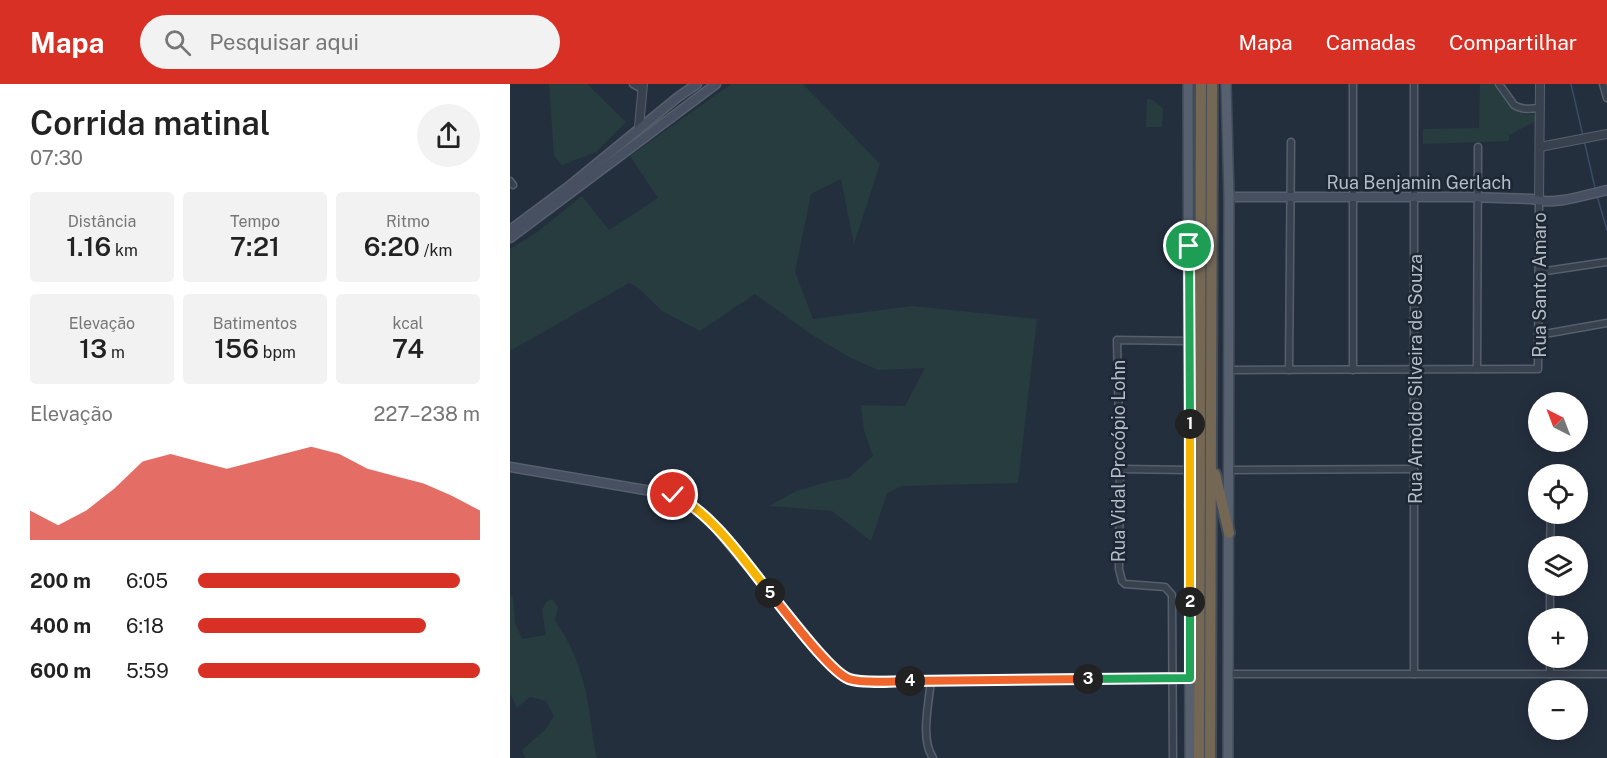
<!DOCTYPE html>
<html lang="pt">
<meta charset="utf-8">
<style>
:root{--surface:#fff;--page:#f2f2f2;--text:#222;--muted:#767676;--accent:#d93025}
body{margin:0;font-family:"Public Sans",sans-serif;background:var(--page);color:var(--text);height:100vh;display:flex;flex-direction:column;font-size:22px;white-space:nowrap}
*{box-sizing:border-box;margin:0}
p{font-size:20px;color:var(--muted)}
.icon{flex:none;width:33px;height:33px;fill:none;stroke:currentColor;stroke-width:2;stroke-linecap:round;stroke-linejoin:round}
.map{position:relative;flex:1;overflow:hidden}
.sheet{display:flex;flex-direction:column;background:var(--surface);width:510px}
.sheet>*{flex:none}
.needle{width:39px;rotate:318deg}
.controls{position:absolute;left:1018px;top:308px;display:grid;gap:12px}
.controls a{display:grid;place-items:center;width:60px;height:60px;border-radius:50%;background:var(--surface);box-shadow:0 3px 15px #0003;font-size:30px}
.pin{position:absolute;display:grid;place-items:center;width:51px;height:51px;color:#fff;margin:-26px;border:3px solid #fff;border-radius:50%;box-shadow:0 2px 6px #0007}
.km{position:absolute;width:30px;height:30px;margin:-15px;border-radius:50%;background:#222;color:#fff;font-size:16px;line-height:30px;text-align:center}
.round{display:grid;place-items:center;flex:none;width:63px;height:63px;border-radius:32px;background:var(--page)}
.overview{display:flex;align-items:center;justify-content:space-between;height:102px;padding:0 30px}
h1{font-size:33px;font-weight:600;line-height:45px}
.figures{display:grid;grid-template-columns:repeat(3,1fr);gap:9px;height:102px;padding:6px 30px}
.figures div{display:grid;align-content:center;border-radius:6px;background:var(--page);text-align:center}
.figures b{font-size:26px;font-weight:600}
.figures small{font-size:16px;font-weight:400}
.figures p{font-size:16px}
.chart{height:168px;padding:12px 30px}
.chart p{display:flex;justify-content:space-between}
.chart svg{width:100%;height:108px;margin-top:6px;fill:var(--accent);opacity:.7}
ul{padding:0 30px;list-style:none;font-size:20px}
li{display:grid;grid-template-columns:96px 72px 1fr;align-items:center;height:45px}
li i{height:15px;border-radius:8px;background:var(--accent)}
header{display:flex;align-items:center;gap:36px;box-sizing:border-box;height:84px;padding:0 30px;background:var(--accent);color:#fff}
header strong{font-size:28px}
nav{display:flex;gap:33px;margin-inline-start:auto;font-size:21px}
.search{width:420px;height:54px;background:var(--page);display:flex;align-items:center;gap:15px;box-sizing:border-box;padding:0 21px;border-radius:33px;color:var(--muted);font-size:22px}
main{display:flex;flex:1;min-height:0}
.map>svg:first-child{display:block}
.green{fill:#263c3f}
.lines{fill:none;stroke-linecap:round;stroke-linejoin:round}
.stream{stroke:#394c67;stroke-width:1.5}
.minor-casing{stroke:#565f6c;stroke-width:9}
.tertiary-casing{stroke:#565f6c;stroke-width:10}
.secondary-casing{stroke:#565f6c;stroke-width:11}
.primary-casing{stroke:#414a57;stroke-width:12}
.motorway-casing{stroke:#434c59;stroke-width:14}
.minor{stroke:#38414e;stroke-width:6}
.tertiary{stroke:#38414e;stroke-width:8}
.secondary{stroke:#465061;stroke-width:8}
.primary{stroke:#56606e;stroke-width:9}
.motorway{stroke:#746855;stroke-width:10}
.split-1-casing{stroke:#fff;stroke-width:12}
.split-2-casing{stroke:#fff;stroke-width:12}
.split-3-casing{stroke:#fff;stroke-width:12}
.split-4-casing{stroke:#fff;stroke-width:12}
.split-5-casing{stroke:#fff;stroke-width:12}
.split-6-casing{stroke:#fff;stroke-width:12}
.split-1{stroke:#22a559;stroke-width:8}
.split-2{stroke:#f5b400;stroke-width:8}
.split-3{stroke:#22a559;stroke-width:8}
.split-4{stroke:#f0652b;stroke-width:8}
.split-5{stroke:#f0652b;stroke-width:8}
.split-6{stroke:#f5b400;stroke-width:8}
.labels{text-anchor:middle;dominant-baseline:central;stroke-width:5;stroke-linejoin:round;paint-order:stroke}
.street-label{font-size:18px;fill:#b4bcc9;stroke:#1d2633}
</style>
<header>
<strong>Mapa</strong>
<div class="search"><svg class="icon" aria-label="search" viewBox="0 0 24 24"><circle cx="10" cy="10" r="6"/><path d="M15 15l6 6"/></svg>Pesquisar aqui</div>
<nav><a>Mapa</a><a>Camadas</a><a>Compartilhar</a></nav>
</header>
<main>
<section class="sheet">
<div class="overview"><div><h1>Corrida matinal</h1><p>07:30</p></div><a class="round"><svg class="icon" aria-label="share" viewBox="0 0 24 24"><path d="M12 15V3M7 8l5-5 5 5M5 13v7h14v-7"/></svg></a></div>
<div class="figures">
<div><p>Distância</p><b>1.16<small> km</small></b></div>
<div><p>Tempo</p><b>7:21</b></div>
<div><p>Ritmo</p><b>6:20<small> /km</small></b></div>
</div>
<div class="figures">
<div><p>Elevação</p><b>13<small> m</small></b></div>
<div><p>Batimentos</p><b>156<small> bpm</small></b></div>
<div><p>kcal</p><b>74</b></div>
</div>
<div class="chart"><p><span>Elevação</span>227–238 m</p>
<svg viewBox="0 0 160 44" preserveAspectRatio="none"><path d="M0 44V32L10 38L20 32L30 23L40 12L50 9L60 12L70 15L80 12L90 9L100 6L110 9L120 15L130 18L140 21L150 26L160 32V44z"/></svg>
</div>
<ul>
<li><b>200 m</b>6:05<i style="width:93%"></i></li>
<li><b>400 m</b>6:18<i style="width:81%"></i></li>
<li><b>600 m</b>5:59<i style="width:100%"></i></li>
</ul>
</section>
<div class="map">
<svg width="1097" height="674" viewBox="0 0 1097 674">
<rect width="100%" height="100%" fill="#242f3e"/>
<!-- green -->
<g class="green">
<polygon points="39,0 77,0 116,38 86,68 52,81 44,71"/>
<polygon points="221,0 293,0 370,80 344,160 331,95 301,110 285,188 303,235 402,222 527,235 508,399 392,402 377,409 361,457 322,427 259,422 286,407 317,398 338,394 363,372 354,346 351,321 395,322 415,284 368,286 341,274 302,251 245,210 190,247 152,227 127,203 119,199 0,267 0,165 26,149 72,112 99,146 148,114 120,72"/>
<path d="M 970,0 L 986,0 C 998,18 1002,32 1026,30 L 1026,37 L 999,51 L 999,57 L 913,60 L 913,45 L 969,44 Z"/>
<path d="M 637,15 C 644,15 648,20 653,25 L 652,43 L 636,43 Z"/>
<path d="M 0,511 L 3,513 L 5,539 L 12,555 L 36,551 L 32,526 L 36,518 L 42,515 L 48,523 L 45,537 C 62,559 72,588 77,614 C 81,634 82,654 87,674 L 15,674 L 12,666 L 35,646 L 44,632 L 36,617 L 20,613 L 7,624 L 0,609 Z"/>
</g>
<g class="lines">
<!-- stream -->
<g class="stream">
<polyline points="1061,0 1073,52"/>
<polyline points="1074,56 1085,104"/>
<polyline points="1087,112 1097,146"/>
</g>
<!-- minor casing -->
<g class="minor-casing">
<g id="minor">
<polyline points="123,0 132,5"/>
<polyline points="843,0 843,286"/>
<path d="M 989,0 L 1004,21 C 1012,26 1020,25 1030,24"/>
<polyline points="1093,0 1097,14"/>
<polyline points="0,97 3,101"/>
<polyline points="1029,188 1097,178"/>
<polyline points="1029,251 1097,239"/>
<polyline points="967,285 968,63"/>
<polyline points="719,286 1028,285 1029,117"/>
<polyline points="779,286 781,58"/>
<polyline points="610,385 680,386"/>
<polyline points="719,386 904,385"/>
<polyline points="1040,462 1041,429"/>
<polyline points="1040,534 1040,501"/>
<polyline points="718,590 1097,590"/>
<polyline points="904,590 904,0"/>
<polyline points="1040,590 1040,573"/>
<path d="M 421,596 C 419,619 410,655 423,674"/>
<polyline points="663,674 662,511 655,503 615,500 612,497 609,485 610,385 607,256 679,257"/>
</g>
</g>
<!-- tertiary casing -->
<g class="tertiary-casing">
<g id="tertiary">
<polyline points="129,43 133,0"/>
<polyline points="1030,63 1097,50"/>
<polyline points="1029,117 1030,0"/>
</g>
</g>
<!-- secondary casing -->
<g class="secondary-casing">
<g id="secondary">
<path d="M 719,113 L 958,113 L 1022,115 C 1043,122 1075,111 1097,106"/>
<polyline points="0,146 58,103 168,13 187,0"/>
<polyline points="0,154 206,0"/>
<path d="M 0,383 L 153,409 L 172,415 L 181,420 L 197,433 L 314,574 C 328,588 334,596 355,597 L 680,594"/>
</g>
</g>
<!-- primary casing -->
<g class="primary-casing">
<g id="primary">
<polyline points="678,0 680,674"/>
<polyline points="716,0 719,113 718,674"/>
</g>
</g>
<!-- motorway casing -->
<g class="motorway-casing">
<g id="motorway">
<polyline points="705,390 719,449"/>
<polyline points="680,422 683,398"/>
<polyline points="689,674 691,0"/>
<polyline points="700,674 702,0"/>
</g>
</g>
<!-- minor -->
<use href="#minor" class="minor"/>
<!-- tertiary -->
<use href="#tertiary" class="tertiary"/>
<!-- secondary -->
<use href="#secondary" class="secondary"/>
<!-- primary -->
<use href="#primary" class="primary"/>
<!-- motorway -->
<use href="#motorway" class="motorway"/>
</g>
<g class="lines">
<!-- split-1 casing -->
<g class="split-1-casing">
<polyline id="split-1" points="679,162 680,340"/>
</g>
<!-- split-2 casing -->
<g class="split-2-casing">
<polyline id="split-2" points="680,340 680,518"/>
</g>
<!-- split-3 casing -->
<g class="split-3-casing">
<polyline id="split-3" points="578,595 680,594 680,518"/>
</g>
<!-- split-4 casing -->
<g class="split-4-casing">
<polyline id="split-4" points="400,597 578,595"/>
</g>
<!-- split-5 casing -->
<g class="split-5-casing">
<path id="split-5" d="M 260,509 C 275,527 320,588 339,595 C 353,600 384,597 400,597"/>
</g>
<!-- split-6 casing -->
<g class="split-6-casing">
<path id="split-6" d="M 163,411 C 200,426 235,478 260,509"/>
</g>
<!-- split-1 -->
<use href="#split-1" class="split-1"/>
<!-- split-2 -->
<use href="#split-2" class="split-2"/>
<!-- split-3 -->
<use href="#split-3" class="split-3"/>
<!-- split-4 -->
<use href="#split-4" class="split-4"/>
<!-- split-5 -->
<use href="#split-5" class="split-5"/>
<!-- split-6 -->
<use href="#split-6" class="split-6"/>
</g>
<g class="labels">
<!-- street labels -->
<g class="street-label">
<text x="909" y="98">Rua Benjamin Gerlach</text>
<text transform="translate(1029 201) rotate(-90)">Rua Santo Amaro</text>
<text transform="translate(905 295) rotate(-90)">Rua Arnoldo Silveira de Souza</text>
<text transform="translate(608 377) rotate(-90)">Rua Vidal Procópio Lohn</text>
</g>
</g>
</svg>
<div class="controls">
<a><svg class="needle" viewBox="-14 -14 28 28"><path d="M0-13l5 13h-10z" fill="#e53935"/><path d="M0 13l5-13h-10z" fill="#767676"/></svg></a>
<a><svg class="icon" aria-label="locate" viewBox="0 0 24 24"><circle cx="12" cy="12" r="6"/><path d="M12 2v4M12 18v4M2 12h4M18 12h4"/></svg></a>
<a><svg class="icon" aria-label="layers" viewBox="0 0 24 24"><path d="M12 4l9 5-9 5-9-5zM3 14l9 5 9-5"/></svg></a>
<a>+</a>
<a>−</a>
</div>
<div class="pin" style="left:679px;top:162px;background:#1e9e55"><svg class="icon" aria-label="arrive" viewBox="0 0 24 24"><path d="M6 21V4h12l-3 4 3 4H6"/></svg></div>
<div class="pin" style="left:163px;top:411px;background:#d93025"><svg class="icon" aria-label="check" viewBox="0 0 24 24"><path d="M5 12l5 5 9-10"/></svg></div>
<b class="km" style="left:680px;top:340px">1</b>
<b class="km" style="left:680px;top:518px">2</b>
<b class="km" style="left:578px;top:595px">3</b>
<b class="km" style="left:400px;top:597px">4</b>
<b class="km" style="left:260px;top:509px">5</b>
</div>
</main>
